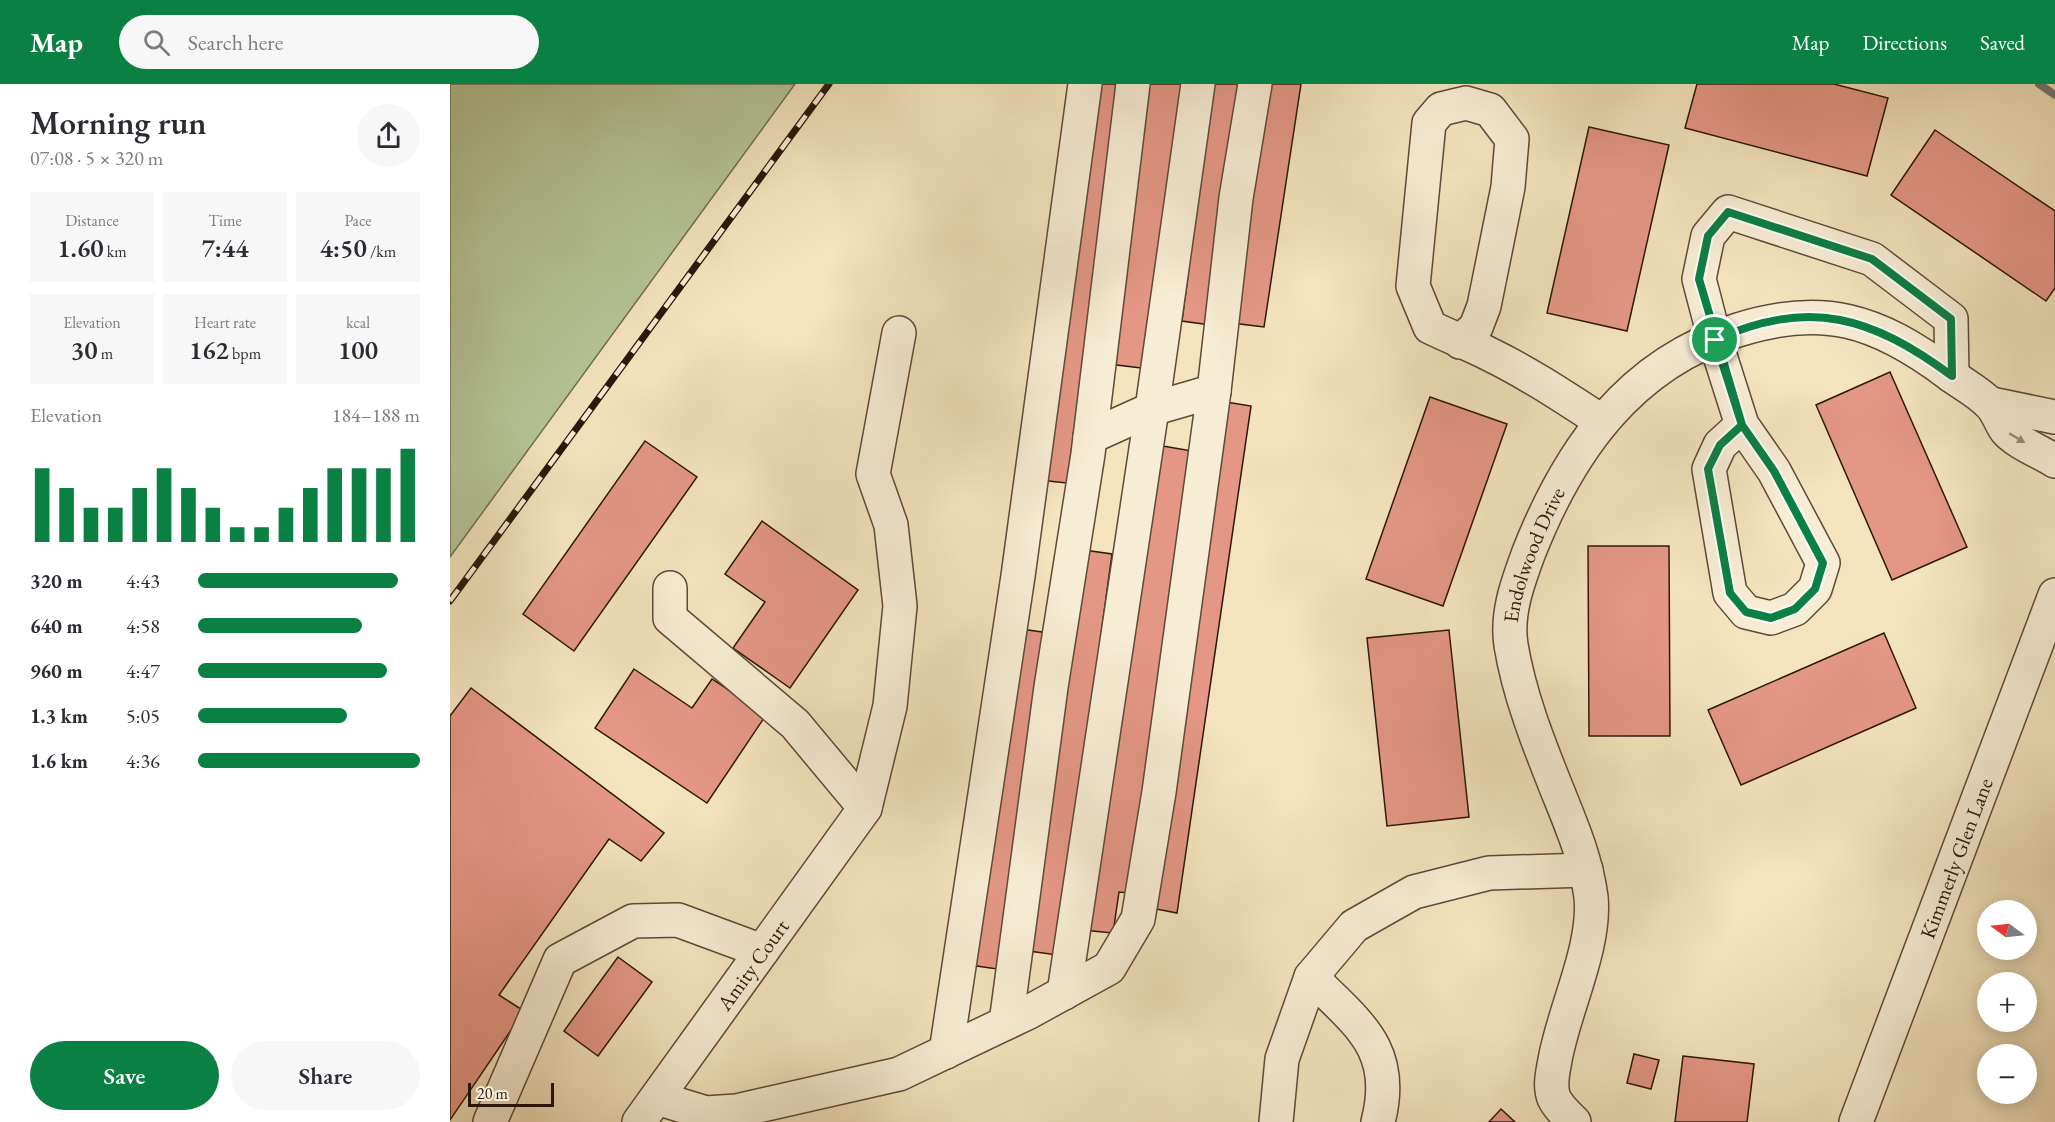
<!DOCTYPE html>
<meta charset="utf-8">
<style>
:root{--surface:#fff;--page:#f7f7f7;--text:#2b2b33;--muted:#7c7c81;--accent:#0b8043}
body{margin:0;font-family:"EB Garamond",serif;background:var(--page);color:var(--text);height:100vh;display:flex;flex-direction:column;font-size:22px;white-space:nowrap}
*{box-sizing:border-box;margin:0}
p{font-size:20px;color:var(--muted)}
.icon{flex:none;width:33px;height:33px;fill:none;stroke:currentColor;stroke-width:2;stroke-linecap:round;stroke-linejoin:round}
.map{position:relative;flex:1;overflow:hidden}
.drawer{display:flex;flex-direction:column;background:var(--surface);width:450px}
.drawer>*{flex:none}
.needle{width:39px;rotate:285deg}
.controls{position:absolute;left:1527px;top:816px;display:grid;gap:12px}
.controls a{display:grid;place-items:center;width:60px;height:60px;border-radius:50%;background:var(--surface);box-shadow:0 3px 15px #0003;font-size:30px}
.scale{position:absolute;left:18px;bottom:15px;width:86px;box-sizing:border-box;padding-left:6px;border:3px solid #2c170a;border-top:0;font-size:16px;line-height:21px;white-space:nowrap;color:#2c170a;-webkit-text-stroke:4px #f7edd4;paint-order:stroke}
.pin{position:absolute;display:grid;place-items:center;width:51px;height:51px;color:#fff;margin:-26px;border:3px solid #fff;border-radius:50%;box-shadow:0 2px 6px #0007}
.round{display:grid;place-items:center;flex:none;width:63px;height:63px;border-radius:32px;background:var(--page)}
.headline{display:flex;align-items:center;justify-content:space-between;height:102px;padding:0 30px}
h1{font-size:33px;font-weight:600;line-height:45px}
.metrics{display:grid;grid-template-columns:repeat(3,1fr);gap:9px;height:102px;padding:6px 30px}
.metrics div{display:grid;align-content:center;border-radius:0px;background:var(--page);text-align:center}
.metrics b{font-size:26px;font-weight:600}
.metrics small{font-size:16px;font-weight:400}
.metrics p{font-size:16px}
.chart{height:168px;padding:12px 30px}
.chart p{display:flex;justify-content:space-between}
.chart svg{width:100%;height:108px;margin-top:6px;stroke:var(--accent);stroke-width:6}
.cta{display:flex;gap:12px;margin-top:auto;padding:12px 30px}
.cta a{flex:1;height:69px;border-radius:36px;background:var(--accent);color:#fff;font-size:24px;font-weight:600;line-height:69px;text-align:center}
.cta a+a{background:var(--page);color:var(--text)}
ul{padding:0 30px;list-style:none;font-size:20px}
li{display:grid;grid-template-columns:96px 72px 1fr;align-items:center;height:45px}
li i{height:15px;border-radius:8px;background:var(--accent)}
header{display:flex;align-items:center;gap:36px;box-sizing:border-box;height:84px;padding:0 30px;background:var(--accent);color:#fff}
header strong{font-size:28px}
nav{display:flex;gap:33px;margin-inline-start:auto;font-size:21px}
.search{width:420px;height:54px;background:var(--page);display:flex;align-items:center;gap:15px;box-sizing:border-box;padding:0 21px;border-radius:33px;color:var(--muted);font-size:22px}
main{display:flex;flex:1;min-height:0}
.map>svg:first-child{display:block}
.green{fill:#b5c596;stroke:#706e50;stroke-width:1.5}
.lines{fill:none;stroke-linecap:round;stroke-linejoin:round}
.stream{stroke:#707a74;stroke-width:8}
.building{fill:#e49785;stroke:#2c170a;stroke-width:1.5}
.minor-casing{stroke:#5e4a37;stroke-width:36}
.minor{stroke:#f7edd4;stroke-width:33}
.rail-casing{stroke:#2c170a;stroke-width:7}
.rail{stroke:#f7edd4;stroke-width:4.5;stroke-dasharray:14;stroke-linecap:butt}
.oneway{fill:#9c8d79}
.route-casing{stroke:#fff;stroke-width:12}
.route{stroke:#0b8043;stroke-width:8}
.labels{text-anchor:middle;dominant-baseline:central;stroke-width:4.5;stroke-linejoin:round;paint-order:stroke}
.street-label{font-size:21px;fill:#2c170a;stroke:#f7edd4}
</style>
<header>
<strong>Map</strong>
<div class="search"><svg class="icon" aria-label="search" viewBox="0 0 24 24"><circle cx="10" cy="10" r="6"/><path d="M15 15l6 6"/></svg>Search here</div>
<nav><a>Map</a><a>Directions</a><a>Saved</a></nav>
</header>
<main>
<section class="drawer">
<div class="headline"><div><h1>Morning run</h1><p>07:08 · 5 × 320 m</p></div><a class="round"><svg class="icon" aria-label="share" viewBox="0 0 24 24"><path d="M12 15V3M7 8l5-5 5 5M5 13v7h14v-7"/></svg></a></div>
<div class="metrics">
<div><p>Distance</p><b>1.60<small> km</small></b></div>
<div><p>Time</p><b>7:44</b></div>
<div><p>Pace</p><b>4:50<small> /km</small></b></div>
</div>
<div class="metrics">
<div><p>Elevation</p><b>30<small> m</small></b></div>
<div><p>Heart rate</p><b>162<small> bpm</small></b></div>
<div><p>kcal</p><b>100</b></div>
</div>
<div class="chart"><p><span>Elevation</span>184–188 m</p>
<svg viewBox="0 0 160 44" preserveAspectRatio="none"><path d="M5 44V14M15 44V22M25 44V30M35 44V30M45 44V22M55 44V14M65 44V22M75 44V30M85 44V38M95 44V38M105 44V30M115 44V22M125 44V14M135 44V14M145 44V14M155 44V6"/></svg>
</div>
<ul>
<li><b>320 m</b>4:43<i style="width:90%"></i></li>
<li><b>640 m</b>4:58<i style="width:74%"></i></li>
<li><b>960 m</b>4:47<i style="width:85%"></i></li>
<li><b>1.3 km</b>5:05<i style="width:67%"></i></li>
<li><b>1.6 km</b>4:36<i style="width:100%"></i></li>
</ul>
<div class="cta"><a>Save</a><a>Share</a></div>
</section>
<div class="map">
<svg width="1605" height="1038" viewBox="0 0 1605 1038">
<rect width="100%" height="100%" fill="#f3e4bd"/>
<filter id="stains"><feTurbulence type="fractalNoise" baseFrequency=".00333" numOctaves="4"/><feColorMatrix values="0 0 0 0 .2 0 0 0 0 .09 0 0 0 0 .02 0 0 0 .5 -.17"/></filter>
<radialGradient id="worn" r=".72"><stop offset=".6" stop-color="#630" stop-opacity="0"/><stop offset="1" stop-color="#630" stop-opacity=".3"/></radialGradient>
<!-- green -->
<polygon class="green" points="0,0 345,0 0,473"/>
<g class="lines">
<!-- stream -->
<polyline class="stream" points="1589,0 1605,11"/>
</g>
<!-- building -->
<g class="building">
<polygon points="644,0 671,0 617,399 589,396"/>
<polygon points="697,0 738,0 699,285 659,280"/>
<polygon points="763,0 792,0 760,241 732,237"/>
<polygon points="819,0 851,0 814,243 782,239"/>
<polygon points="1247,0 1384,0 1438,14 1417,92 1235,44"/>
<polygon points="1139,43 1219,61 1177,247 1097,229"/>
<polygon points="1485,46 1605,127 1605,204 1596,217 1441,111"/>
<polygon points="1440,288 1517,463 1442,496 1366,321"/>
<polygon points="980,313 1057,340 993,522 916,495"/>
<polygon points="776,318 801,322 727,829 701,824"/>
<polygon points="195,357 247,393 124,567 73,530"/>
<polygon points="707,361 748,368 678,809 669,808 663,849 632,846"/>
<polygon points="312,437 408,506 340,604 283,564 315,518 275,490"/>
<polygon points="1138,462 1219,462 1220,652 1139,652"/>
<polygon points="634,466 662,470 607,871 579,867"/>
<polygon points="571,545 599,549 547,885 520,881"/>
<polygon points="999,546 1019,733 937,742 917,554"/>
<polygon points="1434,549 1466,624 1291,701 1258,626"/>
<polygon points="184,585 242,624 262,595 316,631 257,719 145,644"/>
<polygon points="21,604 214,749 191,777 159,755 49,911 74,927 0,1036 0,632"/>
<polygon points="168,873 202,898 148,972 114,947"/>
<polygon points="1184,970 1209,976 1201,1005 1177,999"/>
<polygon points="1233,972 1304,980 1297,1038 1225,1038"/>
<polygon points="1051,1025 1065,1038 1039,1038"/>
</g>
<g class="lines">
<!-- minor casing -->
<g class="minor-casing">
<g id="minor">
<path d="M 1010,258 L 1026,243 L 1034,222 L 1058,103 L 1062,55 L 1040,26 L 1016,19 L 991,25 L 979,39 L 963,202 L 980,243 C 1000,253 1020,260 1039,270 C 1078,289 1114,313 1151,337"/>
<polyline points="1541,320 1605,333"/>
<polyline points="1292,341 1270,361 1259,385 1280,509 1296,528 1321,534 1345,525 1365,505 1373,479 1324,387 1292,341 1265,256 1249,195 1258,152 1278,128 1422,175 1501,235 1502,292"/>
<polyline points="640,353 702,325 764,307"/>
<polyline points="220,504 220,534 345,640 415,724"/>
<path d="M 861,893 C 908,940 947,965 928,1038"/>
<polyline points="614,909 702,325 748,0"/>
<polyline points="556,939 601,603 638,370 683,0"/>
<polyline points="496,968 568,492 635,0"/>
<polyline points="207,1014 256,1029 286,1027 449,990 579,928 659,884 688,835 709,708 764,307 786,114 805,0"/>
<polyline points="40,1038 110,876 183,837 228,836 312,867"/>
<path id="s1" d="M 189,1038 L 415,724 L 440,622 L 450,522 L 441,441 L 423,390 L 449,249"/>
<polyline points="826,1038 832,975 861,893 904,842 964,808 1039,789 1136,786"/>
<path id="s2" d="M 1124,1038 C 1117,1031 1108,1023 1104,1014 C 1099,1001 1103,988 1105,976 C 1114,925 1146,863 1141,813 C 1136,774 1120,738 1106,703 C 1088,658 1069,610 1061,561 C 1056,529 1068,498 1079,468 C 1119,367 1179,280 1288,246 C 1373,219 1427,236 1498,289 C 1511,299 1527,307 1539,319 C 1547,326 1550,338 1556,346 C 1567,359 1591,368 1605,377"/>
<path id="s3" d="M 1406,1038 L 1605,511"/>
</g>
</g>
<!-- minor -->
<use href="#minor" class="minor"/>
<!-- rail casing -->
<g class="rail-casing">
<polyline id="rail" points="0,517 379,0"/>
</g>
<!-- rail -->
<use href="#rail" class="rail"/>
</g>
<!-- one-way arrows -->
<defs><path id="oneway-solid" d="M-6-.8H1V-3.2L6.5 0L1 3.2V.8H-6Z" transform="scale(1.5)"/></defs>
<use class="oneway" href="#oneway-solid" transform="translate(1567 354) rotate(31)"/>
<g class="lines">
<!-- route casing -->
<g class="route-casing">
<path id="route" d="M 1265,256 L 1292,341 L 1324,387 L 1373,479 L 1365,505 L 1345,525 L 1321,534 L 1296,528 L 1280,509 L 1258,385 L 1270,361 L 1292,341 L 1249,195 L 1258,152 L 1278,128 L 1422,175 L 1501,235 L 1502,292 C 1422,233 1359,213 1265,256"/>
</g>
<!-- route -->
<use href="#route" class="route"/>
</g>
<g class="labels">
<!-- street labels -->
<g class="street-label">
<text stroke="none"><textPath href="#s2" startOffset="597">Endolwood Drive</textPath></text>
<text stroke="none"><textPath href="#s3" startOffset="282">Kimmerly Glen Lane</textPath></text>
<text stroke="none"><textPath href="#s1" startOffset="194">Amity Court</textPath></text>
</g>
</g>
<rect width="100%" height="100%" filter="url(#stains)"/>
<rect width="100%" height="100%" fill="url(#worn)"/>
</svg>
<div class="controls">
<a><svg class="needle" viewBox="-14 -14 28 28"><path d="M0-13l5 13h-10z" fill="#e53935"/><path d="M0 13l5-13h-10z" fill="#7c7c81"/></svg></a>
<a>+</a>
<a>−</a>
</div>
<div class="scale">20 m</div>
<div class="pin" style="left:1265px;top:256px;background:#1e9e55"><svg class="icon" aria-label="arrive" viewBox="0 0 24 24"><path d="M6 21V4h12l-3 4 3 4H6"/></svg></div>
</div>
</main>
